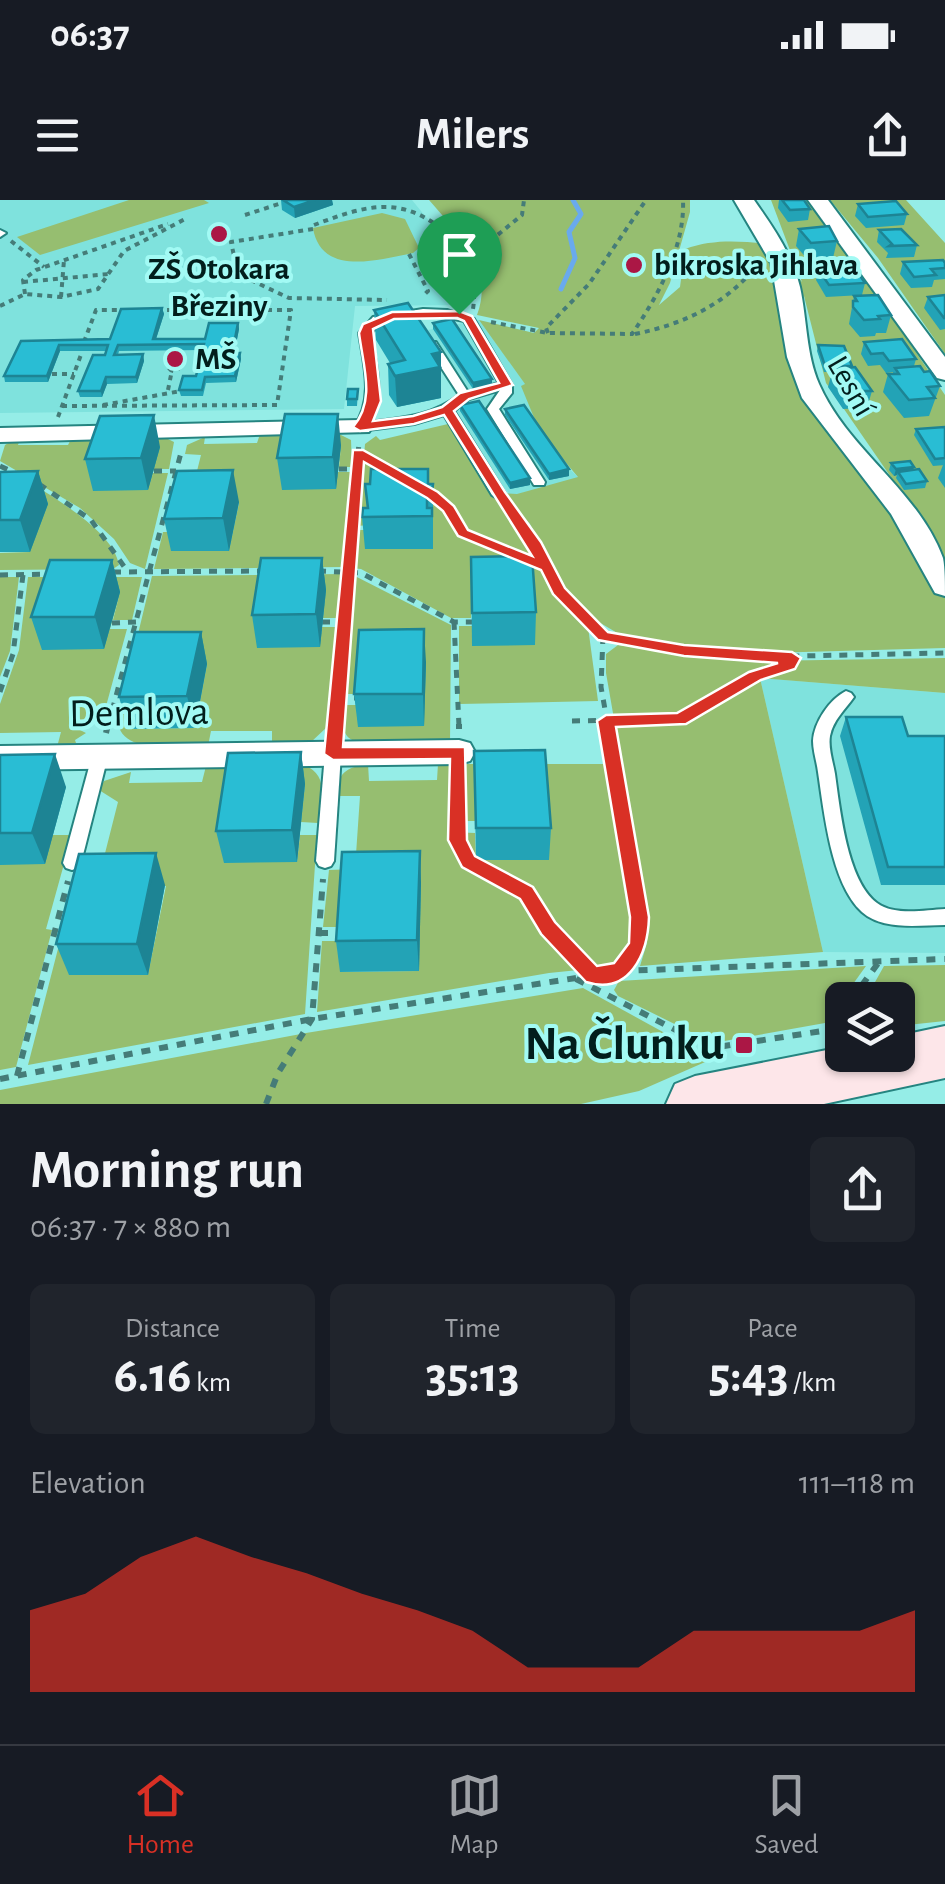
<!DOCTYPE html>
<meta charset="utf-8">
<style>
:root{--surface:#171b24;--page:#20242c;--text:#f1f3f6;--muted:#9ea1a6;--line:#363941;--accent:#d93025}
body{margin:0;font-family:"Alegreya Sans",sans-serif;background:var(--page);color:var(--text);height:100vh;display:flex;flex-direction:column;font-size:38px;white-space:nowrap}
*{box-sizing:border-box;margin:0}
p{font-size:32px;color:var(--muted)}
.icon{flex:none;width:55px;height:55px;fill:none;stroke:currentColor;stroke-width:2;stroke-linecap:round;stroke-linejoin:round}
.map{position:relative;height:904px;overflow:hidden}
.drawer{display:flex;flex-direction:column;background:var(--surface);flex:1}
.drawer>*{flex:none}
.buttons{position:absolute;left:825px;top:782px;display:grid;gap:20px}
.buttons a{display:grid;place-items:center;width:90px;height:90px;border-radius:15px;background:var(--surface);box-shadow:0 2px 8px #0004;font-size:50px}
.pin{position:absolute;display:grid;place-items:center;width:85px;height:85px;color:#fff;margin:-102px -42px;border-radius:50% 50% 50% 0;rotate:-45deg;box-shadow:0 0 10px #0007}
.pin .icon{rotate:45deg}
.round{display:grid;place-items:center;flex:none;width:105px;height:105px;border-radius:15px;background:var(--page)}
.head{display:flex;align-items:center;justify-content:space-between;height:170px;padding:0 30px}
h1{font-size:55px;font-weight:700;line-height:75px}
.figures{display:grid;grid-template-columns:repeat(3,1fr);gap:15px;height:170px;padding:10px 30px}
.figures div{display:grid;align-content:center;border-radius:15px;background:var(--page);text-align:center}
.figures b{font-size:50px;font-weight:700}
.figures small{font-size:28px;font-weight:400}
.figures p{font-size:28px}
.chart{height:280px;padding:20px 30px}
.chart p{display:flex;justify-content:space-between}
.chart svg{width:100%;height:180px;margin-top:10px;fill:var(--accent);opacity:.7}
.status{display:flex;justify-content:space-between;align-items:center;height:70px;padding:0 50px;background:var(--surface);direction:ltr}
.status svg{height:28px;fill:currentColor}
header{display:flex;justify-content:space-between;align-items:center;height:130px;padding:0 30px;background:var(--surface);font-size:45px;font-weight:700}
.menu{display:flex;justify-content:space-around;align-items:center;height:140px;border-top:2px solid var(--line);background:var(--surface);font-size:28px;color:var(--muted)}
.menu a{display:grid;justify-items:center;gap:5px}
.menu .selected{color:var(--accent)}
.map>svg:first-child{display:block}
.built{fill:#7fe2dd}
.green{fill:#96be70;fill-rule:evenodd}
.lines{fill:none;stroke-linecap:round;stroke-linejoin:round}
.stream{stroke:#69aaee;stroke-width:5}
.lane-casing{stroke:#258480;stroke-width:4}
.street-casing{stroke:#258480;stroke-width:4}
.secondary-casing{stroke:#258480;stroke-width:4}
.path-far2{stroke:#457c78;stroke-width:4;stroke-dasharray:5 5;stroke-linecap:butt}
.path-far1{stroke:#457c78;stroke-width:5;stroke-dasharray:8 8;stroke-linecap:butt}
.path{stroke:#457c78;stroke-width:6;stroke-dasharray:9 9;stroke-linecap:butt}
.lane{fill:#fff;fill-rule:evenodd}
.street{fill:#fff;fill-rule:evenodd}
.secondary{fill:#fde6e9;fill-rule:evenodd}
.wall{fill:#23a3b6}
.shaded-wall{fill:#1d8494}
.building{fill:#29bdd4;stroke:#1d8494;stroke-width:2.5}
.route{fill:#d93025;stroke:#fff;stroke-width:2.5;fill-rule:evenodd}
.poi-dot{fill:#ab1745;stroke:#a2faf4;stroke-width:4}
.labels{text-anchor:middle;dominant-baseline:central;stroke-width:8;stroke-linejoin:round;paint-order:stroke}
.far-poi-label{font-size:32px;font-weight:bold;fill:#021e1c;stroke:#a2faf4;text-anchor:start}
.far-street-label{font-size:32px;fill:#021e1c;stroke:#a2faf4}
.street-label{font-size:40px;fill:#021e1c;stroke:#a2faf4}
.near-poi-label{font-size:48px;font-weight:bold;fill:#021e1c;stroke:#a2faf4;text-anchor:end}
</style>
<div class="status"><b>06:37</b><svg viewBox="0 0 49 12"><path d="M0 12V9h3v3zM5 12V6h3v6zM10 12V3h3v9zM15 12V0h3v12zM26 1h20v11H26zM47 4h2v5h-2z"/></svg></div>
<header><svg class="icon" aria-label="menu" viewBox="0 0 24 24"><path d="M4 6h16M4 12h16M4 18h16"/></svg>Milers<svg class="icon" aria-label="share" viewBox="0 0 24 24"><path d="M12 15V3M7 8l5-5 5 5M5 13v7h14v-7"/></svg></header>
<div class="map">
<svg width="945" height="904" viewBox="0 0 945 904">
<rect width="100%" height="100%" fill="#95ede7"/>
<!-- built -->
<g class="built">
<polygon points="0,0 412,0 461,60 470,105 355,106 344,209 0,213"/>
<polygon points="479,120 526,185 555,255 579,278 511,296 445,215 470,197 428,130"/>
<polygon points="760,478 945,493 945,753 823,752"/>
</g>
<!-- green -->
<g class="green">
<polygon points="129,0 204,0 209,3 40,55 17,37"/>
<path d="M 429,0 L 690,0 L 690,12 L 670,83 L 659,105 L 680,87 L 685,49 C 713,39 739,41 768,44 L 802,82 L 771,0 L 806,0 L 862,73 L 945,195 L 945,366 L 937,350 L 945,396 L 945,448 L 768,453 L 684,446 L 619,434 L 597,421 L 561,387 L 530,324 L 501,293 L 517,294 L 578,277 L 540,232 L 521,186 L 525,184 L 479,120 L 534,133 L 539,128 L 477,115 C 495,66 458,34 429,0 ZM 804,96 L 826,183 L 895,283 L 846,232 L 791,156 L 794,121 Z"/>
<polygon points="830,0 906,0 945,43 945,154 878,58"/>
<path d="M 382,13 L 405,19 L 419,48 L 413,53 C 378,60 321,77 313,28 Z"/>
<polygon points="448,224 492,295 519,325 547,384 588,427 598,501 459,504 459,426 472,426 473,446 472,389 471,418 451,418 361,369 351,368 354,330 368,330 366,349 432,349 368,325 358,326 365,244 376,236 380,240"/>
<polygon points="260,234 339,234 351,240 352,267 339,267 341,246 336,289 338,272 351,272 343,367 154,369 163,332 176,332 229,350 239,303 190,299 201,255 185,254 187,245 205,237 204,244 257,243"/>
<polygon points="73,235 160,235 174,242 169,269 154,269 148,290 153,273 168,273 145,369 130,363 114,339 80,308 0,261 5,245 21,236 18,245 68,245"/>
<path d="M 33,284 C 59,301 114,333 119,365 L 113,369 L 0,370 L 0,353 L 30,352 Z"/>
<path d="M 344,374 L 341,418 L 323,418 L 325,390 L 319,447 L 322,427 L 336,427 L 327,527 L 310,543 L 272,546 L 272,531 L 211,531 L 208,546 C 177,546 105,558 120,507 L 134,507 L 129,529 L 195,528 L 207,464 L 123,496 L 152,376 Z"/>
<path d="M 351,374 L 451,425 L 450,544 C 428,545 360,552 347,536 C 340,527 343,515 345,505 L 359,505 L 360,494 L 345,494 Z"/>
<polygon points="0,377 19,377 10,451 0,477"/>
<polygon points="28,377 142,377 132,420 113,420 120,392 110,429 127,429 102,521 100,525 88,520 80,530 86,533 75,540 76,543 57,547 61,532 0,533 0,504 19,450"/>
<polygon points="618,445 757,461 945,458 945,493 760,478 823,752 640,766 647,743 648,714 606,473 606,454"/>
<path d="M 368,564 L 369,581 L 437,580 L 438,564 L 450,564 L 451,632 L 475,633 L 476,660 L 548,660 L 475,583 L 475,621 L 462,621 L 463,564 L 609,564 L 633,727 L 630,751 L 620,762 L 608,767 L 549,773 L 317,812 L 322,741 L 343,741 L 341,772 L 419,771 L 343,727 L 323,727 L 329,670 L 355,669 L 360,596 L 335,596 C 339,572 345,568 368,564 Z"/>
<path d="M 304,565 C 330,575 321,600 318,623 L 301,622 L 305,584 L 224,662 L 297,662 L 300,635 L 317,635 L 305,814 L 28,865 L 59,745 L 70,775 L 148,774 L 166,686 L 91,686 L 99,677 L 118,602 L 99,590 L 104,581 L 131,572 L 129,583 L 202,582 L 206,566 Z"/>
<polygon points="53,635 72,635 46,729 52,730 16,867 0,870 0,665"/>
<polygon points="945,765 945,821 898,826 898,800 865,800 884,766"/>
<polygon points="866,766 825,823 713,843 618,796 614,790 619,781"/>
<polygon points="583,788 712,859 639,891 581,904 0,904 0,890 306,833"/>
</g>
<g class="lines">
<!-- stream -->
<polyline class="stream" points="561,89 575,58 569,32 581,14 573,0"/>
<!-- lane casing -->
<g class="lane-casing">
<g id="lane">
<polygon points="0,30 6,33 0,37"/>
<path d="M 423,109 L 447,110 L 474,119 L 512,185 L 512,193 L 499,209 L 545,282 L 544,285 L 534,285 L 487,209 L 500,190 L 469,199 L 454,211 L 506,295 L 499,299 L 492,295 L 444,215 L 414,224 L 360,231 L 354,227 C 374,198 364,166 359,133 L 373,117 ZM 435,115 L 464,121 L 499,183 L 468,192 L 436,142 L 428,142 L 426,144 L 459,195 C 432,216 402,218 370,222 C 386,195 375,163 371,133 C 388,114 410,115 435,115 Z"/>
<path d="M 846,491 L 851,493 L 854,497 C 845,510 833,520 830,536 C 828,548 833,562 835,574 C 840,609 847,681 877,703 C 894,716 925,710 945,709 L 945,725 C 919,725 883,731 862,712 C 831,684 824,612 818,572 C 817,563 813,551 813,541 C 814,522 830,499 846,491 Z"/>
<polygon points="333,548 339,550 341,554 334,661 331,666 325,668 319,666 316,661 325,554 327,550"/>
<polygon points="100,550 106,552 108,556 81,663 78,668 72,670 66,668 63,663 92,556 94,552"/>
</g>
</g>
<!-- street casing -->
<g class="street-casing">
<g id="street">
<path d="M 734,0 L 754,0 C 773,27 792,54 800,87 C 807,119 806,154 819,184 C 848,250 918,290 943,358 C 945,368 945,384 945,396 L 935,393 L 891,314 L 802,198 L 787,157 L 771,63 Z"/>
<polygon points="808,0 828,0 945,157 945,180 937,178"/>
<polygon points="360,220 369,222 372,227 369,232 0,242 0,228"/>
<polygon points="459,540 470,543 475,552 470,561 459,564 0,570 0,546"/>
</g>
</g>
<!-- secondary casing -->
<g class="secondary-casing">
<polygon id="secondary" points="945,826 945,878 824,904 666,904 675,884 695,876 842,847 842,855 898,855 898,836"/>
</g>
<!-- path-far2 -->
<g class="path-far2">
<polyline points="245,15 291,0"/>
<path d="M 314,25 C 338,16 363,6 389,7 C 439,10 481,60 473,109"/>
<polyline points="313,29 231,42 238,74 289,98 387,100"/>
<polyline points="11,41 44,67"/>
<polyline points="409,54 428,91 423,96"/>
<polyline points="467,60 522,15 524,0"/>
<polyline points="23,82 109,74"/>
<polyline points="25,94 23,80 36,70 168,24"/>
<polyline points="61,97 64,60"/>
<polyline points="0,106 25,94 61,97 98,89 124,51 187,18"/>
<path d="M 491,122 L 548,133 L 632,134 C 658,96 685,47 683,0"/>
<polyline points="548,133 546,128 589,84 646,0"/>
<path d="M 635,134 C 684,124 724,105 757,66"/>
<polyline points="84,142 96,110 126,110"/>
<circle cx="174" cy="165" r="6"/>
<polyline points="176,161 178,150"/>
<polyline points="52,174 74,174"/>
<polyline points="168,190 172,170"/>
<polyline points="103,205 181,191"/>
<polyline points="62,206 277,205 291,110 157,110"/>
<polyline points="58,217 82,152"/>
</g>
<!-- path-far1 -->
<g class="path-far1">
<polyline points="358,252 392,272"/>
<polyline points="0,266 15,273"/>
<polyline points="339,269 356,269"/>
<polyline points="154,271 176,271"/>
<polyline points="39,284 91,320 128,372"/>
<polyline points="428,292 449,309 463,333 543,366"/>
<polyline points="508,306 534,342 559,390 603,436 751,457 945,453"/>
<polyline points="318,371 361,373 454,422 472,422"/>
<polyline points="113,372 262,371"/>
<polyline points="0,375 52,374"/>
<polyline points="322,422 344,422"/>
<polyline points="454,422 459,526"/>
<polyline points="112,423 136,422"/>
<polyline points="603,436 601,487 608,526"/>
<polyline points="0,492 13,454 23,375"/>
<polyline points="338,498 359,498"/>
<polyline points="572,521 679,519 755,476 789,465 792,458"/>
<polyline points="108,526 182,249"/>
<polyline points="335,526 359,243"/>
</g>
<!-- path -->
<g class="path">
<polyline points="459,524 459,529"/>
<polyline points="607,524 640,717 638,745 621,771"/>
<polyline points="335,531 336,524"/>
<polyline points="106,533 108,524"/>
<polyline points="457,575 460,649 468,662 526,693 548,728 593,775"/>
<polyline points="457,627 475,628"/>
<polyline points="319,733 340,733"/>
<polyline points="576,779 711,848 829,830 842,812"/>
<polyline points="851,800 879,762"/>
<polyline points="17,876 68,681"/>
<polyline points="0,879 312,819 621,771 945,759"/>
<polyline points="266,904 278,873 312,819 323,679"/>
</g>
<!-- lane -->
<use href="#lane" class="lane"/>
<!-- street -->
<use href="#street" class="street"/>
<!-- secondary -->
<use href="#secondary" class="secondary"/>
</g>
<!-- wall -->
<g class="wall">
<polygon points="281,0 332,0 333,5 295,18 282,10"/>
<polygon points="779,0 804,0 810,9 808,20 788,22 778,8"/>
<polygon points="858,4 907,14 904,25 866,28 855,16"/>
<polygon points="799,29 837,41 833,58 808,60 796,46"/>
<polygon points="879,30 917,45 914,57 886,58 888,53 877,42"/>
<polygon points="903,62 945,63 945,79 934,80 932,87 911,88 900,74"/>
<polygon points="818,69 865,83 862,95 826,97 816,80"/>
<polygon points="945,95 945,129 940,130 924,108 928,97"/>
<polygon points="854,96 891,115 886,133 876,133 875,136 860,137 849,124"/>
<polygon points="162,108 164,114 156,139 205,139 238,123 239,129 234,154 240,153 241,159 236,182 206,183 203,196 181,196 179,190 196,176 202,150 119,151 118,155 143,154 144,161 137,183 107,184 102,197 80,197 78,191 106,151 60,151 48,182 5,182 4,176 21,141 110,139"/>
<polygon points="374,110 441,152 441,198 397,207 389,195 388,164 390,163 376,140"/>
<polygon points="433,123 492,185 473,189 433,129"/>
<polygon points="864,142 916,159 914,166 924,172 940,186 929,216 904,218 883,192 888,174 893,174 893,172 886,173 880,165 868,166 861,154"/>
<polygon points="818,145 844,146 851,168 872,191 867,208 843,209 828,187 832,172 824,172 817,151"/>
<polygon points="358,189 357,206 347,206 347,199"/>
<polygon points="460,205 530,285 510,289 460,211"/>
<polygon points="505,209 569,276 549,280 505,215"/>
<polygon points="945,227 945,265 933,266 914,235 916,229"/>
<polygon points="341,245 336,289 282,290 277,258"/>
<polygon points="160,247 148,290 93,291 85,259"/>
<polygon points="891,263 914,267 913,270 927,281 925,288 904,290 896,278 897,275 894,276 889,270"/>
<polygon points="943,265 945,265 945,288 938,278"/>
<polygon points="38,271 48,304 30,352 0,352 0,272"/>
<polygon points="365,284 433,284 433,349 365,349 362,317 367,308"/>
<polygon points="239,302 229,351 171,351 164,319"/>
<polygon points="471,357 536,412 535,445 472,446"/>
<polygon points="322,358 326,390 320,447 257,448 252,415"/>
<polygon points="112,360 120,392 104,449 42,450 31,417"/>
<polygon points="201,432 207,464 195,528 128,529 119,497"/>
<polygon points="426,462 424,526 358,527 354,494"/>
<polygon points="846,517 908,536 945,536 945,685 881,685 840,536"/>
<polygon points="474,551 551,628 549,660 476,660"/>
<polygon points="301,552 305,584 297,662 224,663 216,631"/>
<polygon points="0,555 66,587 45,664 0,665"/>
<polygon points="421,682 419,771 340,772 336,741"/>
<polygon points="165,685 148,775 69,775 56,744"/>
</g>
<!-- shaded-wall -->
<g class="shaded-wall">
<polygon points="315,0 332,0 333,5 295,18 294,7"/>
<polygon points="162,108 164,114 154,145 153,139"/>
<polygon points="238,123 239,129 233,160 232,154"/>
<polygon points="59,145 60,151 48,182 47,176"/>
<polygon points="441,152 441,198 397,207 395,176 432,154"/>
<polygon points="240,153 241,159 236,182 235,176"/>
<polygon points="143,154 144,161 137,183 136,177"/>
<polygon points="106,177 107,184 102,197 101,191"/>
<polygon points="492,179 492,185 473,189 473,183"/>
<polygon points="338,214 341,245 336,289 333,257"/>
<polygon points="154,215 160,247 148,290 141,258"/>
<polygon points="914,267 912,273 898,272 897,275 894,276 896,269"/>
<polygon points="569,269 569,276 549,280 549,274"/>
<polygon points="233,270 239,302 229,351 223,318"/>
<polygon points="38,271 48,304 30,352 20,320"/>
<polygon points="530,278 530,285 510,289 510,283"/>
<polygon points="322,358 326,390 320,447 316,414"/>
<polygon points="112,360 120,392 104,449 95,417"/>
<polygon points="424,429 426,462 424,526 423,494"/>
<polygon points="201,432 207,464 195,528 187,496"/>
<polygon points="301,552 305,584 297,662 292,630"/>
<polygon points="55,554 66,587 45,664 32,633"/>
<polygon points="420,651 421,682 419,771 417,740"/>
<polygon points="156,653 165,685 148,775 137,744"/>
</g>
<!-- building -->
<g class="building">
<polygon points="283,0 315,0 294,7"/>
<polygon points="782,0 804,0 810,9 790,10"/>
<polygon points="896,1 907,14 868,17 858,4"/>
<polygon points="829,26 837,41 811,43 799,29"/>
<polygon points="901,29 917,45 889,46 892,44 879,30"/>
<polygon points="943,60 945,63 945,68 931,69 936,75 914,77 903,62"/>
<polygon points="854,67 865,83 829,85 818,69"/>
<polygon points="878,95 891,115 878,116 880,119 864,120 853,107 853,101 857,101 854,96"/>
<polygon points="945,95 945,118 944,118 928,97"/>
<polygon points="408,103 441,152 432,154 440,167 395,176 388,164 405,160 374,110"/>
<polygon points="162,108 153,139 205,139 209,123 238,123 232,154 240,153 235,176 205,177 202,190 179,190 183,176 196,176 204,144 118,145 114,155 143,154 136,177 106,177 101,191 78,191 93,155 105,155 108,145 59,145 47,176 4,176 21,141 110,139 121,109"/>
<polygon points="452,119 492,179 473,183 433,123"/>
<polygon points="902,139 916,159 889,161 883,153 871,154 864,142"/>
<polygon points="818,145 844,146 852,166 825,166"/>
<polygon points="920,166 924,172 930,171 940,186 927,187 935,198 909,200 888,174 899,174 895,168"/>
<polygon points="855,167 872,191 847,191 832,170"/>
<polygon points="348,189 358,189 357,199 347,199"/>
<polygon points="479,201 530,278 510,283 460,205"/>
<polygon points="524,205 569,269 549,274 505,209"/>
<polygon points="285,214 338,214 333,257 277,258"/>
<polygon points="154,215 141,258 85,259 100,216"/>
<polygon points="945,227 945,258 935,259 916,229"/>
<polygon points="910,261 914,267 896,269 891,263"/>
<polygon points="371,269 428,269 428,284 433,284 432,292 427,292 427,308 432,308 432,316 362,317 363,308 368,308 365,284 370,284"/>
<polygon points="919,269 927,281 906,284 898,272"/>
<polygon points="233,270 223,318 164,319 177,271"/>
<polygon points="38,271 20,320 0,320 0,272"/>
<polygon points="532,356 536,412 472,413 471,357"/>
<polygon points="261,358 322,358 316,414 252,415"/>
<polygon points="50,360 112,360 95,417 31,417"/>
<polygon points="424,429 423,494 354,494 359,430"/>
<polygon points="135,432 201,432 187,496 119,497"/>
<polygon points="846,517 902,517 908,536 945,536 945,667 888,667"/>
<polygon points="545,550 551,628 476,628 474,551"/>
<polygon points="301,552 292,630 216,631 228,553"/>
<polygon points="55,554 32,633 0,633 0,555"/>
<polygon points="420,651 417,740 336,741 342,652"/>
<polygon points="156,653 137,744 56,744 79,654"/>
</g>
<!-- route -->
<path class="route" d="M 459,111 L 472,116 L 513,185 L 469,199 L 454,211 L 505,292 L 541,342 L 565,388 L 608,432 L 684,445 L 792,452 L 801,458 L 795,469 L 761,480 L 686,524 L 616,527 L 649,717 C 648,753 630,796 586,782 L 541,734 L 520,699 L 462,667 L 448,640 L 450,559 L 333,560 L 324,554 L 353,250 L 363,250 L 438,292 L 454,306 L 468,330 L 532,356 L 444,215 L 414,224 L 360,231 L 353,227 C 376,200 363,166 359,133 L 363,124 L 392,112 ZM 457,118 L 464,121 L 499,183 L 460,193 L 442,207 L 413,216 L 373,221 L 381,201 L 373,129 L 394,119 ZM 364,262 L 427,298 L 443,311 L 458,336 L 541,370 L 553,394 L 598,440 L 684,456 L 778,463 L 749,472 L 677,513 L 606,515 L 597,521 L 630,717 L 629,743 L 614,763 L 597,766 L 555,722 L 533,687 L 475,656 L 467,640 L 465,547 L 343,547 Z"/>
<!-- markers -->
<g class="poi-dot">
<circle cx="219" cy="34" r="10"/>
<circle cx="634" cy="65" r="10"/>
<circle cx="175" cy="159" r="10"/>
<rect x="734" y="835" width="20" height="20" rx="5"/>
</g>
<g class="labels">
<!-- far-poi labels -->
<g class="far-poi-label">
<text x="654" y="65">bikroska Jihlava</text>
<text x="219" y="69" text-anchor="middle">ZŠ Otokara<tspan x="219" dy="37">Březiny</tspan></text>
<text x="195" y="159">MŠ</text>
</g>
<!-- far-street labels -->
<g class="far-street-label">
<text transform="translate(851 186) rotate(60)">Lesní</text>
</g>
<!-- street labels -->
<g class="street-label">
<text transform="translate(139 513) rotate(-1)">Demlova</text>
</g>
<!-- near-poi labels -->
<g class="near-poi-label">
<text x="724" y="845">Na Člunku</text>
</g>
</g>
</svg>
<div class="buttons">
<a><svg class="icon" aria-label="layers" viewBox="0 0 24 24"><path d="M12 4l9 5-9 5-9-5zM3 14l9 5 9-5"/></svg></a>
</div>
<div class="pin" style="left:459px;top:114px;background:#1e9e55"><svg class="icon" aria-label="arrive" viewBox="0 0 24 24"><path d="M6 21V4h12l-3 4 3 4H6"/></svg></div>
</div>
<section class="drawer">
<div class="head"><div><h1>Morning run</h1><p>06:37 · 7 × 880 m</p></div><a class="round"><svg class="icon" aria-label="share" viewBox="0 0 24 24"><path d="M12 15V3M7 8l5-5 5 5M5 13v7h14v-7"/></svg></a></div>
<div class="figures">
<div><p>Distance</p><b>6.16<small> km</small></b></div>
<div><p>Time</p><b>35:13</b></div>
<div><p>Pace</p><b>5:43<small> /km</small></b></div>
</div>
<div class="chart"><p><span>Elevation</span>111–118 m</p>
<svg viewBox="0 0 160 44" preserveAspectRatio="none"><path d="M0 44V24L10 20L20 11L30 6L40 11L50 15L60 20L70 24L80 29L90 38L100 38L110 38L120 29L130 29L140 29L150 29L160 24V44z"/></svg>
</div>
</section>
<nav class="menu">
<a class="selected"><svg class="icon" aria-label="home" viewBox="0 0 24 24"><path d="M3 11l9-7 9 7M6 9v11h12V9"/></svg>Home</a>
<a><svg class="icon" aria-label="map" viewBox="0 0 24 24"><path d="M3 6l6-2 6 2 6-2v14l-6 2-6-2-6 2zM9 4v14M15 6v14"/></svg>Map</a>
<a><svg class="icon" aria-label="saved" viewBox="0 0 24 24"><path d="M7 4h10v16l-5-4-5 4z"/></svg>Saved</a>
</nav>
